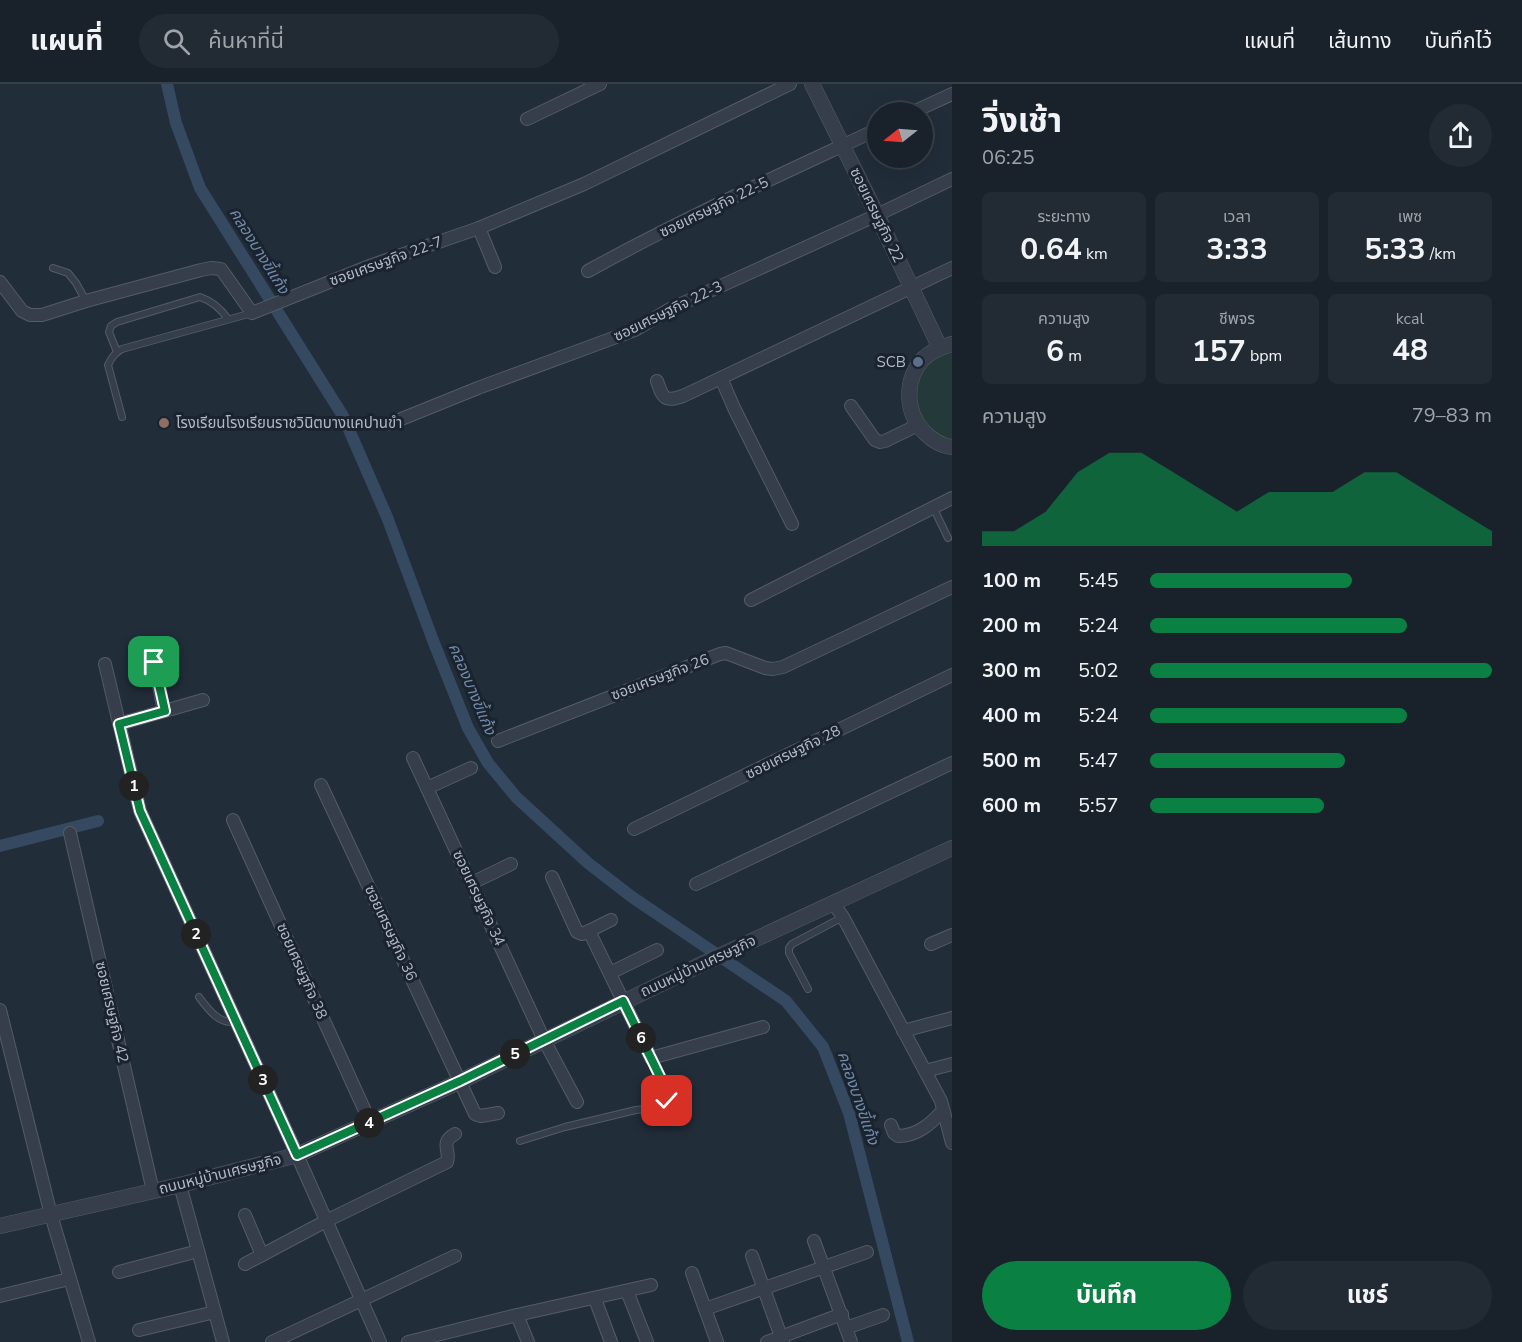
<!DOCTYPE html>
<html lang="th">
<meta charset="utf-8">
<style>
:root{--surface:#19222b;--page:#222a33;--text:#f1f3f6;--muted:#9fa4a9;--line:#373f47;--accent:#0b8043}
body{margin:0;font-family:"Nunito Sans","Noto Sans Thai",sans-serif;background:var(--page);color:var(--text);height:100vh;display:flex;flex-direction:column;font-size:22px;white-space:nowrap}
*{box-sizing:border-box;margin:0}
p{font-size:20px;color:var(--muted)}
.icon{flex:none;width:33px;height:33px;fill:none;stroke:currentColor;stroke-width:2;stroke-linecap:round;stroke-linejoin:round}
.map{position:relative;flex:1;overflow:hidden}
.details{display:flex;flex-direction:column;background:var(--surface);width:570px}
.details>*{flex:none}
.needle{width:39px;rotate:253deg}
.tools{position:absolute;left:867px;top:18px;display:grid;gap:12px}
.tools a{display:grid;place-items:center;width:66px;height:66px;border-radius:50%;background:var(--surface);box-shadow:0 6px 24px #0002,0 0 0 2px var(--line);font-size:30px}
.pin{position:absolute;display:grid;place-items:center;width:51px;height:51px;color:#fff;margin:-26px;border-radius:12px;box-shadow:0 3px 9px #0006}
.km{position:absolute;width:30px;height:30px;margin:-15px;border-radius:50%;background:#222;color:#fff;font-size:16px;line-height:30px;text-align:center}
.round{display:grid;place-items:center;flex:none;width:63px;height:63px;border-radius:32px;background:var(--page)}
.headline{display:flex;align-items:center;justify-content:space-between;height:102px;padding:0 30px}
h1{font-size:33px;font-weight:700;line-height:45px}
.stats{display:grid;grid-template-columns:repeat(3,1fr);gap:9px;height:102px;padding:6px 30px}
.stats div{display:grid;align-content:center;border-radius:9px;background:var(--page);text-align:center}
.stats b{font-size:30px;font-weight:700}
.stats small{font-size:16px;font-weight:400}
.stats p{font-size:16px}
.chart{height:168px;padding:12px 30px}
.chart p{display:flex;justify-content:space-between}
.chart svg{width:100%;height:108px;margin-top:6px;fill:var(--accent);opacity:.7}
.primary-button{display:flex;gap:12px;margin-top:auto;padding:12px 30px}
.primary-button a{flex:1;height:69px;border-radius:36px;background:var(--accent);color:#fff;font-size:24px;font-weight:700;line-height:69px;text-align:center}
.primary-button a+a{background:var(--page);color:var(--text)}
ul{padding:0 30px;list-style:none;font-size:20px}
li{display:grid;grid-template-columns:96px 72px 1fr;align-items:center;height:45px}
li i{height:15px;border-radius:8px;background:var(--accent)}
header{display:flex;align-items:center;gap:36px;box-sizing:border-box;height:84px;padding:0 30px;background:var(--surface);border-bottom:2px solid var(--line)}
header strong{font-size:28px}
nav{display:flex;gap:33px;margin-inline-start:auto;font-size:21px}
.search{width:420px;height:54px;background:var(--page);display:flex;align-items:center;gap:15px;box-sizing:border-box;padding:0 21px;border-radius:33px;color:var(--muted);font-size:22px}
main{display:flex;flex:1;min-height:0}
.map>svg:first-child{display:block}
.green{fill:#23393a}
.lines{fill:none;stroke-linecap:round;stroke-linejoin:round}
.canal{stroke:#354961;stroke-width:12}
.service-casing{stroke:#535c67;stroke-width:8}
.minor-casing{stroke:#535c67;stroke-width:14}
.tertiary-casing{stroke:#535c67;stroke-width:16}
.service{stroke:#353e4a;stroke-width:6}
.minor{stroke:#353e4a;stroke-width:12}
.tertiary{stroke:#353e4a;stroke-width:15}
.route-casing{stroke:#fff;stroke-width:12}
.route{stroke:#0b8043;stroke-width:8}
.service-dot{fill:#5c6f8a;stroke:#1a232e;stroke-width:2}
.education-dot{fill:#8d6e63;stroke:#1a232e;stroke-width:2}
.labels{text-anchor:middle;dominant-baseline:central;stroke-width:6;stroke-linejoin:round;paint-order:stroke}
.street-label{font-size:15px;fill:#b0b9c6;stroke:#1a232e}
.poi-label{font-size:15px;fill:#b0b9c6;stroke:#1a232e;text-anchor:end}
.water-label{font-size:16px;font-style:italic;fill:#708baa;stroke:#1a232e}
</style>
<header>
<strong>แผนที่</strong>
<div class="search"><svg class="icon" aria-label="search" viewBox="0 0 24 24"><circle cx="10" cy="10" r="6"/><path d="M15 15l6 6"/></svg>ค้นหาที่นี่</div>
<nav><a>แผนที่</a><a>เส้นทาง</a><a>บันทึกไว้</a></nav>
</header>
<main>
<div class="map">
<svg width="952" height="1258" viewBox="0 0 952 1258">
<rect width="100%" height="100%" fill="#212d39"/>
<!-- green -->
<polygon class="green" points="952,265 952,359 926,345 913,317 919,287 930,274"/>
<g class="lines">
<!-- canal -->
<g class="canal">
<polyline points="167,0 176,39 200,104 343,332 387,433 434,559 468,644 488,679 516,713 588,779 632,813 786,917 823,963 849,1029 908,1258"/>
<polyline points="0,762 98,737"/>
</g>
<!-- service casing -->
<g class="service-casing">
<g id="service">
<polyline points="53,184 68,189 76,199 86,217"/>
<path d="M 117,268 L 109,248 L 111,242 L 117,238 L 200,213 C 212,217 221,225 228,235"/>
<path d="M 122,333 L 108,281 C 112,273 115,269 122,265 L 252,229"/>
<polyline points="933,423 948,454"/>
<polyline points="808,905 789,869 789,864 792,860 843,833"/>
<path d="M 199,913 C 208,925 220,942 236,937"/>
<polyline points="520,1057 565,1043 636,1026 659,1023 664,1021 667,1017 669,1011 651,974"/>
</g>
</g>
<!-- minor casing -->
<g class="minor-casing">
<g id="minor">
<polyline points="913,28 952,10"/>
<polyline points="527,35 600,0"/>
<polyline points="479,144 495,183"/>
<path d="M 588,187 C 682,135 780,91 878,45"/>
<polyline points="0,198 22,227 30,231 42,231 86,217 201,186 211,184 221,185 252,229 372,181 479,144 584,100 790,0"/>
<polyline points="721,294 734,324 792,440"/>
<path d="M 657,297 C 663,315 665,318 683,312 L 952,184"/>
<polyline points="851,322 875,356 880,358 885,357 918,341"/>
<polyline points="389,340 478,304 635,246 670,225 877,131 952,95"/>
<polyline points="751,516 952,414"/>
<polyline points="154,577 164,627"/>
<polyline points="105,580 140,727 294,1064 380,1258"/>
<polyline points="119,640 203,616"/>
<polyline points="498,657 720,570 726,569 765,584 773,585 783,583 952,503"/>
<polyline points="413,674 544,956 577,1018"/>
<polyline points="321,701 475,1030 481,1032 498,1029"/>
<polyline points="427,704 471,684"/>
<polyline points="233,736 370,1038"/>
<polyline points="634,745 952,591"/>
<polyline points="70,749 153,1107"/>
<polyline points="552,793 577,848 582,850 589,847 651,974 763,943"/>
<polyline points="472,799 511,780"/>
<polyline points="696,800 952,679"/>
<polyline points="833,819 843,833 941,1017 952,1059"/>
<polyline points="589,847 611,836"/>
<polyline points="931,860 952,851"/>
<polyline points="610,889 657,866"/>
<polyline points="0,926 51,1131 89,1258"/>
<polyline points="903,947 952,934"/>
<polyline points="925,987 952,980"/>
<path d="M 891,1041 L 894,1049 L 898,1052 C 917,1052 931,1040 943,1026"/>
<polyline points="180,1101 223,1258"/>
<polyline points="245,1131 262,1171"/>
<polyline points="814,1157 851,1258"/>
<polyline points="752,1172 783,1258"/>
<path d="M 245,1180 L 326,1137 L 447,1078 C 451,1066 439,1059 455,1050"/>
<polyline points="119,1188 198,1167"/>
<polyline points="692,1189 717,1258"/>
<polyline points="627,1207 647,1258"/>
<polyline points="0,1212 69,1195"/>
<polyline points="595,1215 611,1258"/>
<polyline points="705,1225 867,1168"/>
<polyline points="517,1231 528,1258"/>
<polyline points="846,1244 883,1231"/>
<polyline points="139,1246 215,1228"/>
<polyline points="272,1258 455,1172"/>
<polyline points="408,1258 517,1231 651,1201"/>
<polyline points="767,1258 842,1230"/>
</g>
</g>
<!-- tertiary casing -->
<g class="tertiary-casing">
<g id="tertiary">
<polyline points="812,0 877,131 940,264"/>
<path d="M 952,260 C 942,263 931,267 923,275 C 904,296 905,328 924,348 C 931,355 941,362 952,363"/>
<polyline points="0,1142 180,1101 297,1071 461,997 702,880 952,764"/>
</g>
</g>
<!-- service -->
<use href="#service" class="service"/>
<!-- minor -->
<use href="#minor" class="minor"/>
<!-- tertiary -->
<use href="#tertiary" class="tertiary"/>
</g>
<g class="lines">
<!-- route casing -->
<g class="route-casing">
<polyline id="route" points="154,578 165,627 119,640 140,727 297,1071 460,997 623,917 669,1011 667,1017"/>
</g>
<!-- route -->
<use href="#route" class="route"/>
</g>
<!-- markers -->
<circle class="service-dot" cx="918" cy="278" r="6"/>
<circle class="education-dot" cx="164" cy="339" r="6"/>
<g class="labels">
<!-- street labels -->
<g class="street-label">
<text transform="translate(714 123) rotate(-26)">ซอยเศรษฐกิจ 22-5</text>
<text transform="translate(877 131) rotate(64)">ซอยเศรษฐกิจ 22</text>
<text transform="translate(386 177) rotate(-20)">ซอยเศรษฐกิจ 22-7</text>
<text transform="translate(668 227) rotate(-26)">ซอยเศรษฐกิจ 22-3</text>
<text transform="translate(660 593) rotate(-21)">ซอยเศรษฐกิจ 26</text>
<text transform="translate(793 668) rotate(-26)">ซอยเศรษฐกิจ 28</text>
<text transform="translate(479 814) rotate(65)">ซอยเศรษฐกิจ 34</text>
<text transform="translate(391 849) rotate(65)">ซอยเศรษฐกิจ 36</text>
<text transform="translate(698 882) rotate(-25)">ถนนหมู่บ้านเศรษฐกิจ</text>
<text transform="translate(302 887) rotate(66)">ซอยเศรษฐกิจ 38</text>
<text transform="translate(112 928) rotate(77)">ซอยเศรษฐกิจ 42</text>
<text transform="translate(220 1090) rotate(-14)">ถนนหมู่บ้านเศรษฐกิจ</text>
</g>
<!-- poi labels -->
<g class="poi-label">
<text x="906" y="278">SCB</text>
<text x="176" y="339" text-anchor="start">โรงเรียนโรงเรียนราชวินิตบางแคปานขำ</text>
</g>
<!-- water labels -->
<g class="water-label">
<text transform="translate(259 167) rotate(58)">คลองบางขี้แก้ง</text>
<text transform="translate(472 605) rotate(67)">คลองบางขี้แก้ง</text>
<text transform="translate(858 1014) rotate(71)">คลองบางขี้แก้ง</text>
</g>
</g>
</svg>
<div class="tools">
<a><svg class="needle" viewBox="-14 -14 28 28"><path d="M0-13l5 13h-10z" fill="#e53935"/><path d="M0 13l5-13h-10z" fill="#9fa4a9"/></svg></a>
</div>
<div class="pin" style="left:154px;top:578px;background:#1e9e55"><svg class="icon" aria-label="arrive" viewBox="0 0 24 24"><path d="M6 21V4h12l-3 4 3 4H6"/></svg></div>
<div class="pin" style="left:667px;top:1017px;background:#d93025"><svg class="icon" aria-label="check" viewBox="0 0 24 24"><path d="M5 12l5 5 9-10"/></svg></div>
<b class="km" style="left:134px;top:702px">1</b>
<b class="km" style="left:196px;top:850px">2</b>
<b class="km" style="left:263px;top:996px">3</b>
<b class="km" style="left:369px;top:1039px">4</b>
<b class="km" style="left:515px;top:970px">5</b>
<b class="km" style="left:641px;top:954px">6</b>
</div>
<section class="details">
<div class="headline"><div><h1>วิ่งเช้า</h1><p>06:25</p></div><a class="round"><svg class="icon" aria-label="share" viewBox="0 0 24 24"><path d="M12 15V3M7 8l5-5 5 5M5 13v7h14v-7"/></svg></a></div>
<div class="stats">
<div><p>ระยะทาง</p><b>0.64<small> km</small></b></div>
<div><p>เวลา</p><b>3:33</b></div>
<div><p>เพซ</p><b>5:33<small> /km</small></b></div>
</div>
<div class="stats">
<div><p>ความสูง</p><b>6<small> m</small></b></div>
<div><p>ชีพจร</p><b>157<small> bpm</small></b></div>
<div><p>kcal</p><b>48</b></div>
</div>
<div class="chart"><p><span>ความสูง</span>79–83 m</p>
<svg viewBox="0 0 160 44" preserveAspectRatio="none"><path d="M0 44V38L10 38L20 30L30 14L40 6L50 6L60 14L70 22L80 30L90 22L100 22L110 22L120 14L130 14L140 22L150 30L160 38V44z"/></svg>
</div>
<ul>
<li><b>100 m</b>5:45<i style="width:59%"></i></li>
<li><b>200 m</b>5:24<i style="width:75%"></i></li>
<li><b>300 m</b>5:02<i style="width:100%"></i></li>
<li><b>400 m</b>5:24<i style="width:75%"></i></li>
<li><b>500 m</b>5:47<i style="width:57%"></i></li>
<li><b>600 m</b>5:57<i style="width:51%"></i></li>
</ul>
<div class="primary-button"><a>บันทึก</a><a>แชร์</a></div>
</section>
</main>
